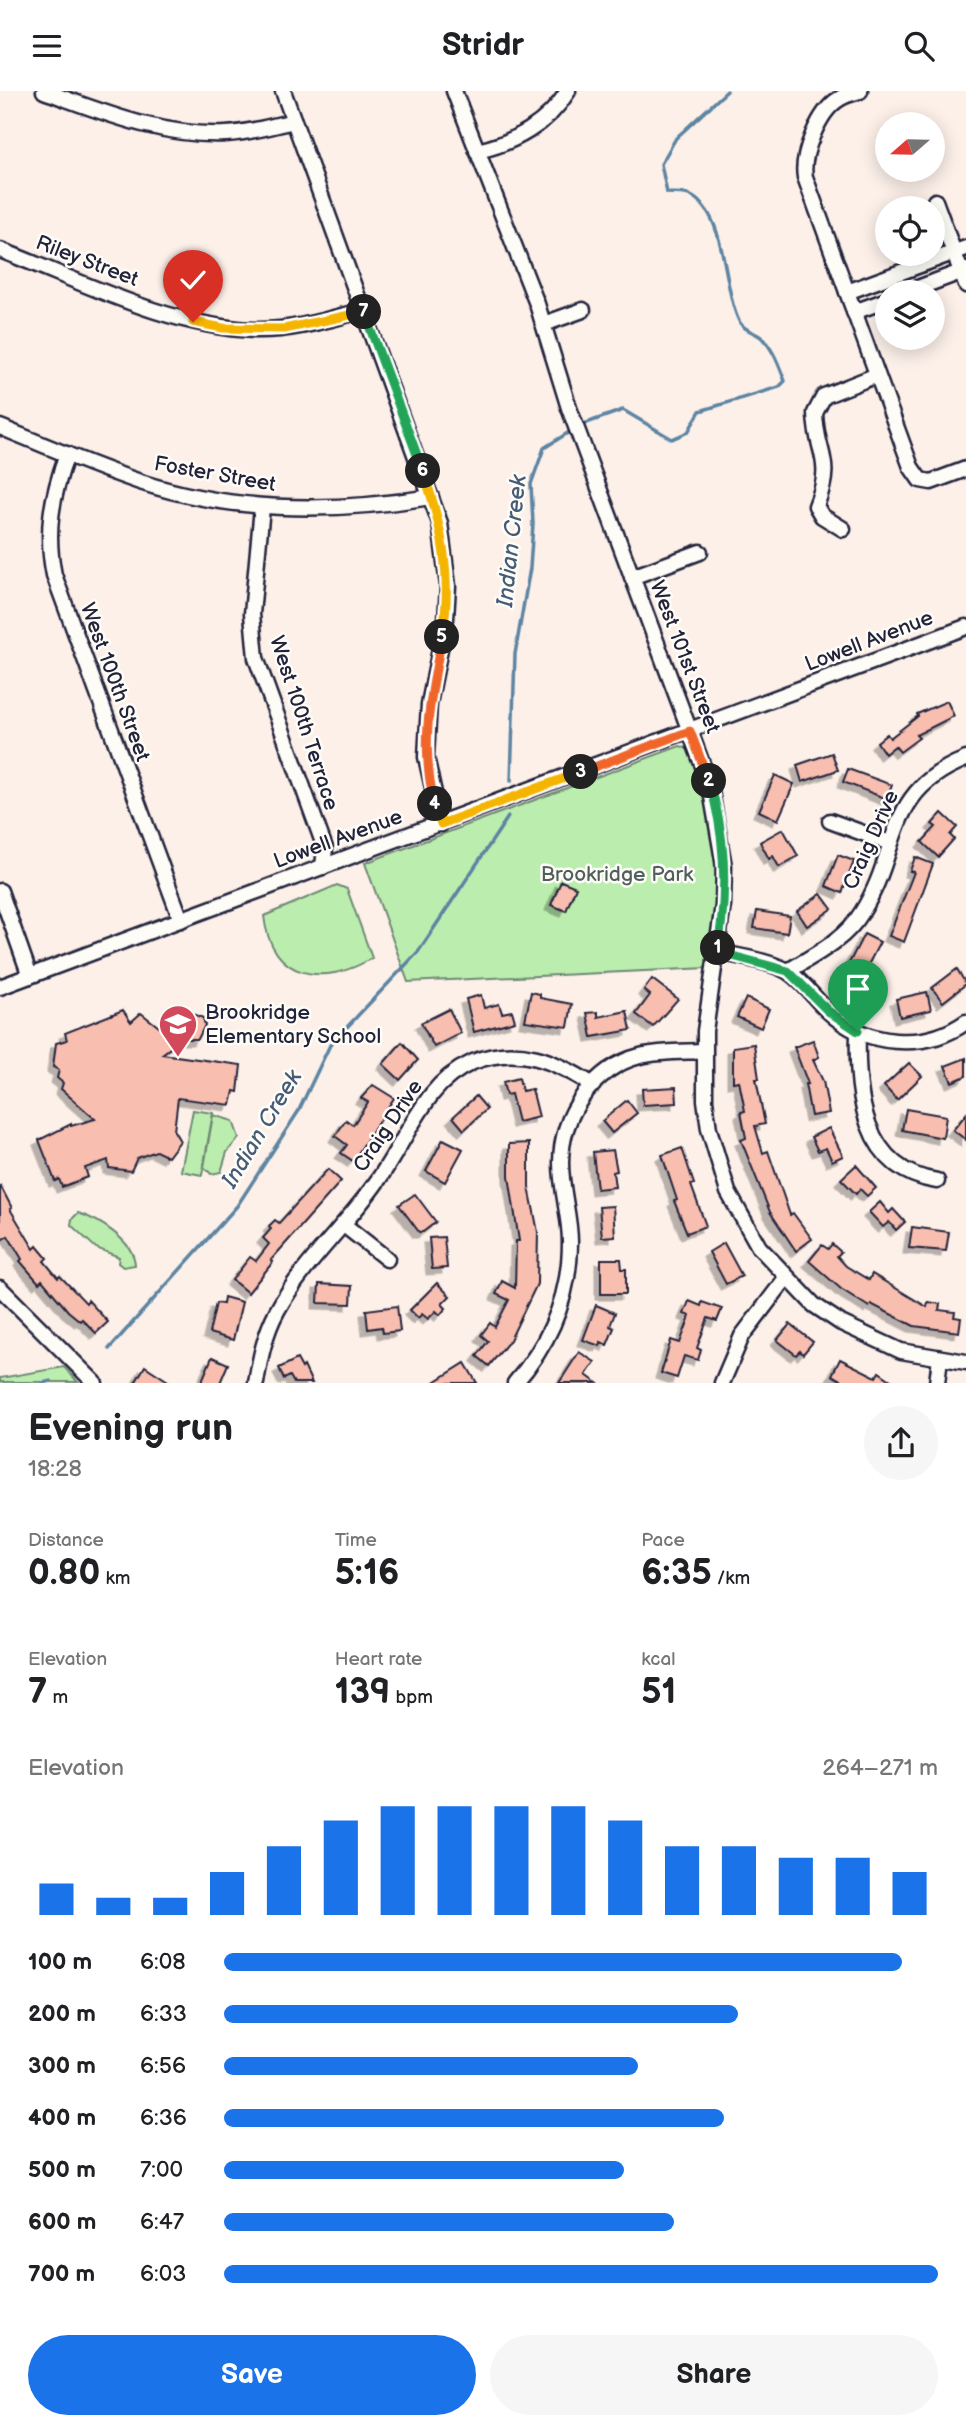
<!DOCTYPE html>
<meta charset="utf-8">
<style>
:root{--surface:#fff;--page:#f6f6f6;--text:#202124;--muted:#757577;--accent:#1a73e8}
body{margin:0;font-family:"Balsamiq Sans",sans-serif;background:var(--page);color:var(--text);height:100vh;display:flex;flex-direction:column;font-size:26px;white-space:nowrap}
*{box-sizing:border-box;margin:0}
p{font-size:23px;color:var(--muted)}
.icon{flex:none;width:38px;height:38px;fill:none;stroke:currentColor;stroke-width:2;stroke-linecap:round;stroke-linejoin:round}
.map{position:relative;height:1292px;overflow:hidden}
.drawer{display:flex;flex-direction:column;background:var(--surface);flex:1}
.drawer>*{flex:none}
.needle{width:46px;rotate:250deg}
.buttons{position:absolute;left:875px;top:21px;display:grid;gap:14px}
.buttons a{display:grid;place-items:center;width:70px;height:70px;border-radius:50%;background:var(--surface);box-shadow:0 4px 18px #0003;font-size:35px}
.pin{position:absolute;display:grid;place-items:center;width:60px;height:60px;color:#fff;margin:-72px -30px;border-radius:50% 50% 50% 0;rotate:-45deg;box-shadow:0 0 7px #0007}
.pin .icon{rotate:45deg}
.km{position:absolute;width:35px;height:35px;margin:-18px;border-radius:50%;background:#222;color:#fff;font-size:19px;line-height:35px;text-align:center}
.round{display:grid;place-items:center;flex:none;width:74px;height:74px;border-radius:37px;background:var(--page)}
.overview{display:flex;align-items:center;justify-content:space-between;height:119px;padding:0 28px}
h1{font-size:38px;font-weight:800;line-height:52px}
.metrics{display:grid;grid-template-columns:repeat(3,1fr);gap:10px;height:119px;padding:7px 28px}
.metrics div{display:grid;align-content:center}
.metrics b{font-size:35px;font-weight:800}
.metrics small{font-size:19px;font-weight:400}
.metrics p{font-size:19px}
.chart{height:196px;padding:14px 28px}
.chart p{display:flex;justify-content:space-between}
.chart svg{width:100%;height:126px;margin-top:7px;stroke:var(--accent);stroke-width:6}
.action{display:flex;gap:14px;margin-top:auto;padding:14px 28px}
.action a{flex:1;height:80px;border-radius:42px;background:var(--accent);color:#fff;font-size:28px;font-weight:800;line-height:80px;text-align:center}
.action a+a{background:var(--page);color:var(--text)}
ul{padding:0 28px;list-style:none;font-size:23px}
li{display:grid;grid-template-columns:112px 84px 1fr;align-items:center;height:52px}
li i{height:18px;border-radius:9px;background:var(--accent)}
header{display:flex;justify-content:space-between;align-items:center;height:91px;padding:0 28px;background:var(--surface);font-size:32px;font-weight:800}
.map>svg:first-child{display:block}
.green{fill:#bbeeae;stroke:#6e8874;stroke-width:2}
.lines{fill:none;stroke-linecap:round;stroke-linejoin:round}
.stream{stroke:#5d84a2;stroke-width:3.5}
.building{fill:#f8beaf;stroke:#22223b;stroke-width:2;filter:url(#shadow)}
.minor-casing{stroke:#22223b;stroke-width:19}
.minor{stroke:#fdfcf7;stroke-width:14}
.split-1-casing{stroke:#fff;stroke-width:14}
.split-2-casing{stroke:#fff;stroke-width:14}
.split-3-casing{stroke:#fff;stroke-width:14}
.split-4-casing{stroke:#fff;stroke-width:14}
.split-5-casing{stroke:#fff;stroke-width:14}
.split-6-casing{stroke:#fff;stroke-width:14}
.split-7-casing{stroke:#fff;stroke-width:14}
.split-8-casing{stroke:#fff;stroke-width:14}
.split-1{stroke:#22a559;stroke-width:9}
.split-2{stroke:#22a559;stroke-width:9}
.split-3{stroke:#f0652b;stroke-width:9}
.split-4{stroke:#f5b400;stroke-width:9}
.split-5{stroke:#f0652b;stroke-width:9}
.split-6{stroke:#f5b400;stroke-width:9}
.split-7{stroke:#22a559;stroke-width:9}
.split-8{stroke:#f5b400;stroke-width:9}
.labels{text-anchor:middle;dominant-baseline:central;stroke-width:5;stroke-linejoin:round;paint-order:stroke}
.street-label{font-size:21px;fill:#22223b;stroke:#fdfcf7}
.park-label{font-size:21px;fill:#505f5e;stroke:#fdfcf7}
.poi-label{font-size:21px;fill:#22223b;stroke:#fdfcf7;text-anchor:start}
.water-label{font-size:23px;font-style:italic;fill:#455b77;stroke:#fdfcf7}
</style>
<header><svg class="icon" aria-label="menu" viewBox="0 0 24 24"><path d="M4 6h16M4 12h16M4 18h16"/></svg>Stridr<svg class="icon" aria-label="search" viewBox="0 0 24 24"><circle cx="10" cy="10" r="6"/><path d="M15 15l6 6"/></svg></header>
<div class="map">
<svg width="966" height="1292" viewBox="0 0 966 1292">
<defs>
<filter id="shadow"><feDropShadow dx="-5.5" dy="5.5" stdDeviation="0" flood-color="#0004"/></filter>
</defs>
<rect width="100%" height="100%" fill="#fcf0e9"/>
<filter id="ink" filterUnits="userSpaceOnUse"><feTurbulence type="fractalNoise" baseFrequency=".0143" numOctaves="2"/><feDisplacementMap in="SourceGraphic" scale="14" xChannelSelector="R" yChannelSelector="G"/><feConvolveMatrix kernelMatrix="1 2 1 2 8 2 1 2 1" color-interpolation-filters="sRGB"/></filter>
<g filter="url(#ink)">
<!-- green -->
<g class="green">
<path d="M 680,655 C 695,658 697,676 701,689 C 718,752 720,813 708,877 L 408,891 L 365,772 Z"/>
<path d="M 337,794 L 347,798 L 372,867 C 324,896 271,889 264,825 Z"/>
<polygon points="193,1019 213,1022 202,1084 181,1080"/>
<polygon points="213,1024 233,1030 239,1047 227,1061 221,1081 211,1083 204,1076"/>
<path d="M 78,1122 C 97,1128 134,1149 135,1174 L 123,1176 L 118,1172 L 119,1166 L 96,1157 L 71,1134 L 72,1128 Z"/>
<polygon points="64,1276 78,1291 0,1291 0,1287"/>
</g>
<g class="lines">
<!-- stream -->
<g class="stream">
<path d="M 581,334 L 623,319 L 672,348 L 688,341 L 700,320 L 779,296 L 785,290 C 779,275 774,259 762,247 C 756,241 745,240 740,232 C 722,199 728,121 689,104 C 683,102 673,102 667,102 L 661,73 L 676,47 L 727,0"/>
<polyline points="511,690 515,563 530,477 533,433 531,393 544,357 574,338"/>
<polyline points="109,1258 237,1115 298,1021 330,954 418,861 508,726"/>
<polyline points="43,1292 51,1290"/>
</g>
</g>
<!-- building -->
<g class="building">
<polygon points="947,610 954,625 916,644 919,647 900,661 895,655 885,663 877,651 887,643 890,647 918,625 917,623"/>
<polygon points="832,662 838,679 802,691 797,674"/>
<polygon points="848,678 892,694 887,708 843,691"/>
<polygon points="775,684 794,693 778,729 759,720"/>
<polygon points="942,722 957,736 950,744 954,748 938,766 922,751 936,736 932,733"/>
<polygon points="783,738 798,765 779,776 773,765 769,768 760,751"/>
<polygon points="838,764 854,770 842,802 826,795"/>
<polygon points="915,766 933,773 904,851 889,845 914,781 910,780"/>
<polygon points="561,790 576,796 566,820 551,814"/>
<polygon points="821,803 832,818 807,835 797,820"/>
<polygon points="757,820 790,825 787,842 754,837"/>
<polygon points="864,843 880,851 866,878 868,889 880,898 868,913 850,899 844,882"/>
<polygon points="957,878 966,893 943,911 932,897"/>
<polygon points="652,888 678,908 653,936 636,923 650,904 644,899"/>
<polygon points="531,901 540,903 540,907 572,913 568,936 525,930"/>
<polygon points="927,901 931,919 900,926 896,908"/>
<polygon points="481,904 484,917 499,913 502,922 512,920 515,930 474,941 466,908"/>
<polygon points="746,907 769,918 761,937 737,926"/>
<polygon points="449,918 461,942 434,956 421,932"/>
<polygon points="123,919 131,931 141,922 159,936 177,935 191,922 203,927 205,934 198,948 182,948 162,963 241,974 238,1001 234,1000 231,1014 178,1007 174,1040 180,1050 168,1066 156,1060 137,1067 131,1080 109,1077 108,1069 85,1077 88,1086 62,1096 59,1088 55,1090 39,1049 71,1033 71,1035 95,1028 61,998 63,992 57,987 59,979 53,976 56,952 67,949 65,942"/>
<polygon points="627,920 631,939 592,946 587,922 598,921 598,926"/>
<polygon points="813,949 819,966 813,969 823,990 829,1022 811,1025 805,993 808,993 794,956"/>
<polygon points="402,951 418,969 400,989 383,973"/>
<polygon points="754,953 759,988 756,988 765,1033 755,1035 763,1062 768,1060 790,1124 793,1122 812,1148 796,1160 770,1121 741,1049 746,1047 741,1021 745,1020 739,990 733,991 733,956"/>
<polygon points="966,967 966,985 952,991 945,975"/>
<polygon points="909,972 922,985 897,1009 884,995"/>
<polygon points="519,987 522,1000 532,998 539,1026 518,1031 511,1003 506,1004 503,991"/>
<polygon points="373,994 394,1007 353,1070 341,1062 347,1054 335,1045 346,1029 353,1034 368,1011 361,1007"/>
<polygon points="676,996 677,1012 643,1014 642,998"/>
<polygon points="476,1005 487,1018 464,1039 453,1026"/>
<polygon points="627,1009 637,1022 612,1042 602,1030"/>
<polygon points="906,1018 946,1025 943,1047 902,1039"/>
<polygon points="966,1023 966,1049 953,1039"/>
<polygon points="829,1037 843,1065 832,1070 826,1057 818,1060 811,1046"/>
<polygon points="443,1048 463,1058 445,1091 426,1080"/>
<polygon points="529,1052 529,1096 538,1141 537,1193 510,1249 489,1275 477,1265 488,1250 481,1244 490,1232 495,1236 509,1209 496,1203 502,1190 515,1197 516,1150 519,1150 509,1085 509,1053"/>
<polygon points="682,1057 694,1093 691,1094 706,1135 687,1142 674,1110 677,1109 662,1064"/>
<polygon points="613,1059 617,1080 613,1081 615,1096 597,1098 593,1061"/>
<polygon points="856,1074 876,1097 867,1105 860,1098 856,1103 841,1088"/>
<polygon points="328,1078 341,1090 271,1169 273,1171 248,1202 232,1189 250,1166 256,1170 269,1153 263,1147 271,1138 269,1135 275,1129 279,1132"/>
<polygon points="0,1094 12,1117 10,1118 34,1158 37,1155 47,1167 44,1170 58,1187 60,1185 86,1212 88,1209 108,1231 96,1242 82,1228 80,1230 68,1220 42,1189 39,1192 20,1170 22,1168 8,1145 0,1150"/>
<polygon points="415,1103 436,1131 423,1141 419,1141 399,1114"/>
<polygon points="880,1111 889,1122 893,1118 905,1131 896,1139 889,1131 883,1136 869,1121"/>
<polygon points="613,1115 615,1145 602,1146 599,1116"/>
<polygon points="912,1136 949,1141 946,1160 909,1157"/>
<polygon points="444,1146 447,1177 432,1178 429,1147"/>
<polygon points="724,1152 742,1185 726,1193 709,1161"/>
<polygon points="832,1153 841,1161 837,1165 846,1175 869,1189 872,1183 927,1216 928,1211 940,1213 939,1219 955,1221 954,1226 961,1227 959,1241 914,1235 871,1213 869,1216 841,1198 809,1170 822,1154 828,1158"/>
<polygon points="601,1168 621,1168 622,1178 626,1178 626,1203 601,1203"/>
<polygon points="437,1192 450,1205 442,1213 446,1217 440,1224 436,1220 428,1228 422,1223 418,1227 410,1219"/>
<polygon points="319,1193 352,1195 351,1213 318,1212"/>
<polygon points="224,1206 242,1211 233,1249 209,1242 216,1212 223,1213"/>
<polygon points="689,1210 701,1215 702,1211 722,1218 717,1230 708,1227 697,1257 701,1259 698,1269 684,1265 677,1287 661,1282 671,1249 680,1252 690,1225 684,1223"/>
<polygon points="596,1214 615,1222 610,1235 614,1237 607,1254 601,1251 600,1255 583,1249"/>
<polygon points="397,1215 400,1240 383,1242 382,1236 368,1238 366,1219"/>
<polygon points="790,1233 813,1251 803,1263 800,1260 796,1264 777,1249"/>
<polygon points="579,1261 595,1271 586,1284 597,1292 559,1292"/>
<polygon points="212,1266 228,1273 220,1292 201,1292"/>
<polygon points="297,1268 302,1277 304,1275 312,1292 294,1292 290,1285 284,1288 279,1277"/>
<polygon points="840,1268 876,1286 879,1281 895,1292 846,1292 832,1284"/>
<polygon points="465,1272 477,1292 433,1292"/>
<polygon points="145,1275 171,1292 135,1292"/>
</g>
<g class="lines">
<!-- minor casing -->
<g class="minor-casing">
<g id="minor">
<path d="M 44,0 C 103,21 162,46 226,43 C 249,42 272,35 294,30"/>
<polyline points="283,0 440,432 448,495 446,528 429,613 426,666 441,733"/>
<polyline points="454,0 537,213 569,317 710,694 724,775 723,814 705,940 705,1009 709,1038 728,1101 759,1156 814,1214 841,1232 901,1260 966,1271"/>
<path d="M 860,0 C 853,2 845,4 839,8 C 819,20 801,64 805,86 L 911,376 L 920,389 L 931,391 L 966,378"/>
<path d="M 477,60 C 514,52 548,33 568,0"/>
<polyline points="935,110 966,194"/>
<path d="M 0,159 C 79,189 168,236 254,239 C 292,240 327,229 364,219"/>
<polyline points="847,201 966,157"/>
<polyline points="907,201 966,179"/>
<polyline points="854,221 887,209"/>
<polyline points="544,233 583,219"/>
<path d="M 0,336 C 46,355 92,375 140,391 C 235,422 334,422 431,406"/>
<path d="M 67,363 C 52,405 45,440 54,484 L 181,829"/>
<polyline points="262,416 252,523 256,567 325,757 323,776"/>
<path d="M 843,438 L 822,425 L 816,415 C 835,368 816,364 815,322 L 824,305 L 877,284"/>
<polyline points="632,486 700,461"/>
<polyline points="830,730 890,752"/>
<polyline points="0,800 30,885"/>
<path d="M 718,861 C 736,865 776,871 790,882 C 804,892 815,908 828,920 C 865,955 924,961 966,931"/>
<path d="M 788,880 C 816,863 845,849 862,821 C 901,759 884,700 966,668"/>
<polyline points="0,896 966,536"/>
<path d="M 858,940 C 856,1001 862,1079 937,1090"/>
<polyline points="344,1134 387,1168"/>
<polyline points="0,1197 95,1292"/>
<path d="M 256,1292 C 260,1267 265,1242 277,1220 C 303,1172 347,1134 378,1089 C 397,1062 411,1030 432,1003 C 442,990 458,978 473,971 C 519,953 555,970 593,994"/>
<path d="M 515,1292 C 550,1252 570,1204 570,1151 C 570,1125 561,1099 561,1072 C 561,1024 593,977 640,965 C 661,960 683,961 704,960"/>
<polyline points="722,1292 742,1245 786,1187"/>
<polyline points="937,1292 940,1267"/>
</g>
</g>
<!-- minor -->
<use href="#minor" class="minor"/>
</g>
</g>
<g class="lines" filter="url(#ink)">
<!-- split-1 casing -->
<g class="split-1-casing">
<polyline id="split-1" points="718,857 718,861 788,880 828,920 858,940"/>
</g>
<!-- split-2 casing -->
<g class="split-2-casing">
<path id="split-2" d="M 709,690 C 726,743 727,802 718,857"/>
</g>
<!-- split-3 casing -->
<g class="split-3-casing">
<polyline id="split-3" points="581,681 690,640 709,690"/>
</g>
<!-- split-4 casing -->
<g class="split-4-casing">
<polyline id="split-4" points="435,713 441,733 581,681"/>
</g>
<!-- split-5 casing -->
<g class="split-5-casing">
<path id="split-5" d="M 435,713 C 419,655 431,603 442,546"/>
</g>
<!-- split-6 casing -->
<g class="split-6-casing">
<path id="split-6" d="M 423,380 C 442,435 453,487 442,546"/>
</g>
<!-- split-7 casing -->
<g class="split-7-casing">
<polyline id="split-7" points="364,221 423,380"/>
</g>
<!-- split-8 casing -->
<g class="split-8-casing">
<polyline id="split-8" points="193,231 223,237 284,238 364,221"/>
</g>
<!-- split-1 -->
<use href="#split-1" class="split-1"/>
<!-- split-2 -->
<use href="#split-2" class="split-2"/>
<!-- split-3 -->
<use href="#split-3" class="split-3"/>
<!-- split-4 -->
<use href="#split-4" class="split-4"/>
<!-- split-5 -->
<use href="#split-5" class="split-5"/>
<!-- split-6 -->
<use href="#split-6" class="split-6"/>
<!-- split-7 -->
<use href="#split-7" class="split-7"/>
<!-- split-8 -->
<use href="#split-8" class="split-8"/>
</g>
<!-- icons -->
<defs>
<g id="school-pin" transform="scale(2.0125)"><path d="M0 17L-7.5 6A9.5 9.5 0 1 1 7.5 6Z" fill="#d1495b" stroke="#fdfcf7"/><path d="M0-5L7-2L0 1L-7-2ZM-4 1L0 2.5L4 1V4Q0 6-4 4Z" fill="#fff"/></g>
</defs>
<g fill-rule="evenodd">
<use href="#school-pin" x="178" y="933"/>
</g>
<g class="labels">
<!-- street labels -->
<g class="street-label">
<text transform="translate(87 170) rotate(21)">Riley Street</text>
<text transform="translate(215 383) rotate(10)">Foster Street</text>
<text transform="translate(869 550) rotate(-21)">Lowell Avenue</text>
<text transform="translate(685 566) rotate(69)">West 101st Street</text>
<text transform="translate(115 591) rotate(70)">West 100th Street</text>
<text transform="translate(304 632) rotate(72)">West 100th Terrace</text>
<text transform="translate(338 748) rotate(-20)">Lowell Avenue</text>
<text transform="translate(871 749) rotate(-66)">Craig Drive</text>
<text transform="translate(388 1035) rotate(-56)">Craig Drive</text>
</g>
<!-- park labels -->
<g class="park-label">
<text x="617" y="783">Brookridge Park</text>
</g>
<!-- poi labels -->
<g class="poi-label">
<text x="205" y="921">Brookridge<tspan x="205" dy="24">Elementary School</tspan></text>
</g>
<!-- water labels -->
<g class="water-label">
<text transform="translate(512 450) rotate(-84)">Indian Creek</text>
<text transform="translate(262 1038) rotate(-59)">Indian Creek</text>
</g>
</g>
</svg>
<div class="buttons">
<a><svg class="needle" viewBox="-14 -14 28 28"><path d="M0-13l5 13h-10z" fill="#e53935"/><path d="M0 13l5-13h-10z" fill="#757577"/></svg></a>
<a><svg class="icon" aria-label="locate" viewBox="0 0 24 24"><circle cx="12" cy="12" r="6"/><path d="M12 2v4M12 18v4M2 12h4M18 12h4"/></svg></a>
<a><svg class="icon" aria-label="layers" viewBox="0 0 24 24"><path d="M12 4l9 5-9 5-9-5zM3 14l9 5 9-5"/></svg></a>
</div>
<div class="pin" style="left:858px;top:940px;background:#1e9e55"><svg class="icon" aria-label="arrive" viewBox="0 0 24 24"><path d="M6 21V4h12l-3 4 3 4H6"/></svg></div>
<div class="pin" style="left:193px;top:231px;background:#d93025"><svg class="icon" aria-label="check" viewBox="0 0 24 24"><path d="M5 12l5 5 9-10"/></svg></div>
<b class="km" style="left:718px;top:857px">1</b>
<b class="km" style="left:709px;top:690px">2</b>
<b class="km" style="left:581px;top:681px">3</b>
<b class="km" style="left:435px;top:713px">4</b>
<b class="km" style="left:442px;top:546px">5</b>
<b class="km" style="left:423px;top:380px">6</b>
<b class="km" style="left:364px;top:221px">7</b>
</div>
<section class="drawer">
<div class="overview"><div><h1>Evening run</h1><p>18:28</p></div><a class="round"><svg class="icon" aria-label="share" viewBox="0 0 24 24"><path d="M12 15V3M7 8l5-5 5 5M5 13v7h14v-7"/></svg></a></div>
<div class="metrics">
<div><p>Distance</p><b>0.80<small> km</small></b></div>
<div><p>Time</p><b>5:16</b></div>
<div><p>Pace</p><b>6:35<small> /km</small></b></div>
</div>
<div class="metrics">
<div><p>Elevation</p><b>7<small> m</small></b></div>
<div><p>Heart rate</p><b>139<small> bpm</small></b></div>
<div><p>kcal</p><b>51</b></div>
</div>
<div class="chart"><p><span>Elevation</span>264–271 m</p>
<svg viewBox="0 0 160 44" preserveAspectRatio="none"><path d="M5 44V33M15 44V38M25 44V38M35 44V29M45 44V20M55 44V11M65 44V6M75 44V6M85 44V6M95 44V6M105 44V11M115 44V20M125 44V20M135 44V24M145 44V24M155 44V29"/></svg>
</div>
<ul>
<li><b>100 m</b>6:08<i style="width:95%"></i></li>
<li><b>200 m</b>6:33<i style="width:72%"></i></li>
<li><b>300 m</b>6:56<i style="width:58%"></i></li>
<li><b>400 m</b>6:36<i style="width:70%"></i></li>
<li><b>500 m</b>7:00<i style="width:56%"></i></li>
<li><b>600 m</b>6:47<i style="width:63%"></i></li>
<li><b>700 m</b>6:03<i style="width:100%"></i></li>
</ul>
<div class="action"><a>Save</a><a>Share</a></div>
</section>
